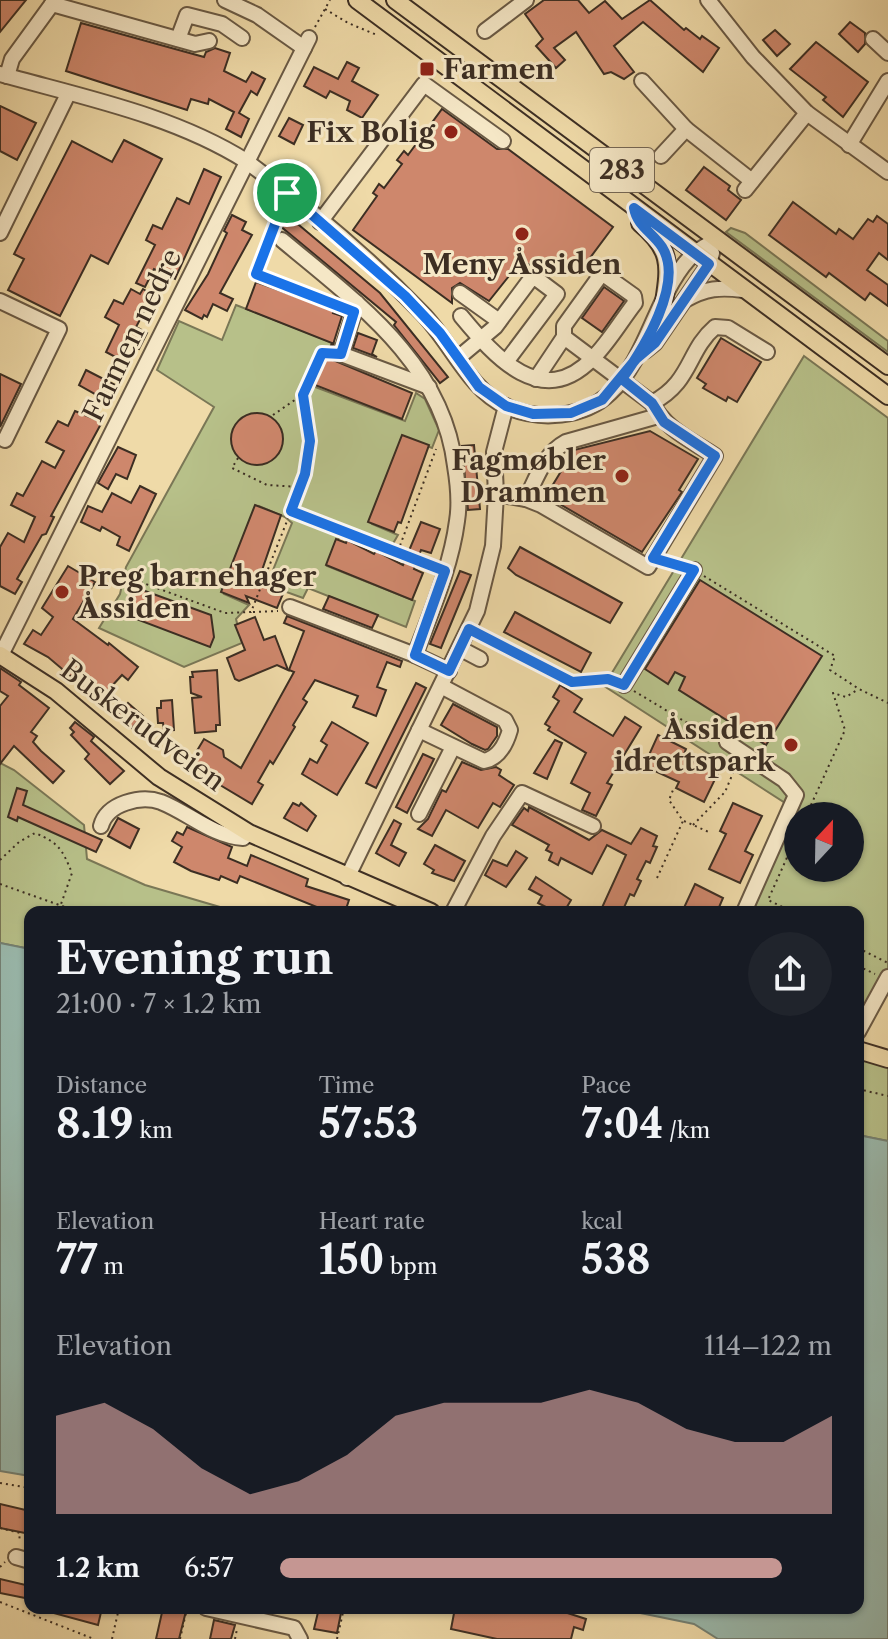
<!DOCTYPE html>
<meta charset="utf-8">
<style>
:root{--surface:#171b24;--page:#20242c;--text:#f1f3f6;--muted:#9ea1a6;--accent:#c59692}
body{margin:0;font-family:"Libre Caslon Text",serif;background:var(--page);color:var(--text);height:100vh;display:flex;flex-direction:column;font-size:30px;white-space:nowrap}
*{box-sizing:border-box;margin:0}
p{font-size:26px;color:var(--muted)}
.icon{flex:none;width:44px;height:44px;fill:none;stroke:currentColor;stroke-width:2;stroke-linecap:round;stroke-linejoin:round}
.map{position:relative;flex:1;overflow:hidden}
.details{position:absolute;left:24px;top:906px;width:840px;height:708px;display:flex;flex-direction:column;background:var(--surface);border-radius:16px;box-shadow:0 2px 6px #0004}
.details>*{flex:none}
.needle{width:52px;rotate:22deg}
.buttons{position:absolute;left:784px;top:802px;display:grid;gap:16px}
.buttons a{display:grid;place-items:center;width:80px;height:80px;border-radius:50%;background:var(--surface);box-shadow:0 2px 6px #0004;font-size:40px}
.pin{position:absolute;display:grid;place-items:center;width:68px;height:68px;color:#fff;margin:-34px;border:4px solid #fff;border-radius:50%;box-shadow:0 2px 8px #0007}
.round{display:grid;place-items:center;flex:none;width:84px;height:84px;border-radius:42px;background:var(--page)}
.head{display:flex;align-items:center;justify-content:space-between;height:136px;padding:0 32px}
h1{font-size:44px;font-weight:800;line-height:60px}
.metrics{display:grid;grid-template-columns:repeat(3,1fr);gap:12px;height:136px;padding:8px 32px}
.metrics div{display:grid;align-content:center}
.metrics b{font-size:40px;font-weight:800}
.metrics small{font-size:22px;font-weight:400}
.metrics p{font-size:22px}
.chart{height:224px;padding:16px 32px}
.chart p{display:flex;justify-content:space-between}
.chart svg{width:100%;height:144px;margin-top:8px;fill:var(--accent);opacity:.7}
ul{padding:0 32px;list-style:none;font-size:26px}
li{display:grid;grid-template-columns:128px 96px 1fr;align-items:center;height:60px}
li i{height:20px;border-radius:10px;background:var(--accent)}
.map>svg:first-child{display:block}
.green{fill:#b7c089;stroke:#7a7756;stroke-width:2;fill-rule:evenodd}
.water{fill:#9abaae;stroke:#748276;stroke-width:2}
.building{fill:#ce876c;stroke:#3c2e23;stroke-width:2}
.lines{fill:none;stroke-linecap:round;stroke-linejoin:round}
.minor-casing{stroke:#695944;stroke-width:18}
.major-casing{stroke:#3c2e23;stroke-width:20}
.path{stroke:#3c2e23;stroke-width:2;stroke-dasharray:2 4;stroke-linecap:butt}
.minor{stroke:#f5e7c6;stroke-width:14}
.major{stroke:#efdaa8;stroke-width:16}
.route-casing{stroke:#fff;stroke-width:16}
.route{stroke:#1a73e8;stroke-width:10}
.poi-dot{fill:#8f2418;stroke:#f5e7c6;stroke-width:3}
.labels{text-anchor:middle;dominant-baseline:central;stroke-width:6;stroke-linejoin:round;paint-order:stroke}
.shield{fill:#f5e7c6;stroke:#746654;stroke-width:2}
.shield-label{font-size:26px;font-weight:bold;fill:#3c2e23}
.poi-label{font-size:28px;font-weight:bold;fill:#3c2e23;stroke:#f5e7c6;text-anchor:end}
.street-label{font-size:28px;fill:#3c2e23;stroke:#f5e7c6}
</style>
<div class="map">
<svg width="888" height="1639" viewBox="0 0 888 1639">
<rect width="100%" height="100%" fill="#efdaa8"/>
<filter id="stains"><feTurbulence type="fractalNoise" baseFrequency=".0025" numOctaves="4"/><feColorMatrix values="0 0 0 0 .2 0 0 0 0 .09 0 0 0 0 .02 0 0 0 .5 -.17"/></filter>
<radialGradient id="worn" r=".72"><stop offset=".6" stop-color="#630" stop-opacity="0"/><stop offset="1" stop-color="#630" stop-opacity=".3"/></radialGradient>
<!-- green -->
<g class="green">
<polygon points="731,228 745,233 888,341 888,352 726,232"/>
<polygon points="236,305 336,344 326,359 315,387 405,421 416,393 425,399 439,430 432,448 406,438 372,524 398,535 391,547 343,528 327,566 415,601 406,627 308,588 303,598 267,585 292,523 285,517 259,506 224,594 249,605 236,619 242,643 184,667 99,628 120,594 126,567 214,407 157,370 179,321 222,340"/>
<path d="M 804,356 L 888,418 L 888,989 L 865,1035 L 858,1033 L 858,912 L 737,912 L 785,803 L 604,686 ZM 798,816 L 850,816 L 850,868 L 798,868 Z"/>
<polygon points="0,763 14,770 84,825 87,859 145,885 237,912 30,912 30,949 0,943"/>
<polygon points="858,1055 888,1064 888,1141 858,1135"/>
</g>
<!-- water -->
<g class="water">
<polygon points="0,943 30,949 30,1476 0,1471"/>
<polygon points="858,1135 888,1141 888,1639 718,1639 694,1624 616,1608 858,1608"/>
</g>
<!-- building -->
<g class="building">
<polygon points="0,0 26,0 0,32"/>
<polygon points="544,0 578,0 589,13 605,1 622,19 650,0 684,30 686,28 700,39 702,36 719,48 703,72 643,22 614,46 634,72 624,79 611,72 604,74 576,32 554,48 565,60 556,68 536,46 543,39 525,14"/>
<polygon points="850,22 865,33 865,44 858,52 839,34"/>
<polygon points="81,23 204,57 206,52 215,48 230,53 224,71 246,82 252,72 265,79 257,95 251,91 239,113 249,119 241,137 226,129 234,112 209,99 208,104 191,99 187,110 66,71"/>
<polygon points="775,30 790,44 777,56 763,40"/>
<polygon points="816,42 868,82 843,117 823,100 826,97 790,69"/>
<polygon points="347,62 359,68 352,81 378,95 362,118 347,110 350,101 330,91 326,98 304,86 314,67 338,79"/>
<polygon points="0,106 36,123 17,160 0,151"/>
<polygon points="442,109 497,149 508,149 613,227 578,274 570,268 557,269 548,262 542,270 521,261 489,301 460,283 452,288 452,303 353,230 377,196 373,193 379,184 384,188 402,164 397,160 404,151 408,155"/>
<polygon points="289,118 303,125 294,144 279,136"/>
<polygon points="124,140 162,159 108,264 91,255 60,316 8,290 24,259 14,254 72,141 112,162"/>
<polygon points="704,167 730,186 728,190 741,200 726,220 686,190"/>
<polygon points="204,169 221,177 175,279 154,269 145,287 136,283 155,245 146,240 153,225 162,229 177,198 189,204"/>
<polygon points="793,202 836,234 839,229 853,239 868,219 873,222 877,216 888,224 888,260 879,253 867,270 888,285 888,306 870,293 865,300 829,273 826,277 769,235"/>
<polygon points="232,215 246,222 242,230 252,235 220,293 233,299 227,311 213,304 207,317 204,315 202,319 185,310 208,274 227,233 224,231"/>
<polygon points="287,215 380,293 448,377 440,383 394,325 396,322 279,225"/>
<polygon points="256,282 334,310 333,313 342,316 331,351 333,360 412,393 402,419 315,385 332,343 246,309"/>
<polygon points="604,287 624,301 602,332 582,318"/>
<polygon points="131,289 140,294 143,289 153,295 136,327 147,333 139,349 127,343 119,359 106,352 119,325 105,317 114,300 123,304"/>
<polygon points="358,333 377,340 372,354 377,357 353,348"/>
<polygon points="721,338 761,362 737,402 728,397 726,401 703,388 706,384 697,378"/>
<polygon points="86,370 119,387 111,403 79,385"/>
<polygon points="0,374 21,384 0,427"/>
<polygon points="75,411 102,422 51,516 54,517 46,534 42,535 17,579 22,582 15,594 0,586 0,547 8,533 24,542 35,517 11,505 17,493 23,496 42,461 55,468 64,451 46,442 58,421 68,426"/>
<circle cx="257" cy="439" r="26"/>
<polygon points="650,431 698,459 679,490 682,492 642,552 546,496 574,450"/>
<polygon points="402,435 429,445 401,523 398,522 394,532 368,522"/>
<polygon points="474,445 480,509 468,510 462,446"/>
<polygon points="118,447 136,455 127,479 116,474 108,489 98,483"/>
<polygon points="140,486 156,494 129,551 117,545 120,537 102,527 100,531 81,522 88,506 102,512 112,493 131,503"/>
<polygon points="255,505 281,515 259,579 285,589 277,608 246,596 249,603 221,592"/>
<polygon points="421,522 440,529 431,553 421,550 414,569 423,573 412,600 326,565 336,539 346,543 347,540 374,554 376,551 403,565"/>
<polygon points="520,547 622,603 610,623 516,575 508,568"/>
<polygon points="68,566 95,582 73,619 108,645 109,643 138,667 128,680 122,675 99,700 48,657 24,644 33,630 41,635 53,617 42,608"/>
<polygon points="460,571 471,575 441,648 430,644"/>
<polygon points="700,580 822,656 766,745 679,690 685,677 675,672 668,684 645,669"/>
<polygon points="134,587 211,615 214,637 210,647 123,614"/>
<polygon points="329,596 378,615 372,628 323,609"/>
<polygon points="515,612 591,653 581,672 504,632"/>
<polygon points="287,616 402,661 400,667 387,662 377,687 386,690 376,716 353,707 358,696 315,680 303,699 307,702 293,725 295,727 273,764 270,761 258,782 263,785 252,804 215,782 217,779 193,765 195,761 192,759 204,739 223,750 224,757 241,768 294,672 289,670 304,631 284,623"/>
<polygon points="255,617 264,640 275,636 288,670 277,665 239,681 235,679 227,658 245,650 235,625"/>
<polygon points="0,668 21,682 19,685 49,708 31,732 37,736 33,742 41,751 64,771 53,783 14,746 0,764 0,706 8,696 0,691"/>
<polygon points="217,670 220,725 216,725 216,731 195,733 192,698 202,697 191,693 190,677 193,677 192,672"/>
<polygon points="416,683 426,688 376,788 366,783"/>
<polygon points="560,685 582,699 574,712 613,736 625,717 641,727 607,783 612,785 596,816 582,810 590,793 571,783 586,753 548,730 550,727 545,724 559,701 553,697"/>
<polygon points="172,700 174,730 164,731 163,723 158,723 157,708 161,708 161,701"/>
<polygon points="128,703 143,716 132,728 117,715"/>
<polygon points="453,704 497,727 497,736 488,749 485,750 472,744 441,725"/>
<polygon points="75,722 94,737 91,741 124,771 110,784 85,759 89,754 71,735 74,732 70,728"/>
<polygon points="332,722 368,743 337,795 302,774 310,759 317,763 327,745 321,741"/>
<polygon points="658,735 686,749 683,757 718,773 704,802 676,788 679,782 644,766"/>
<polygon points="555,740 562,743 547,779 534,773"/>
<polygon points="423,754 434,759 407,813 396,807"/>
<polygon points="462,762 481,770 496,767 501,770 499,775 514,785 500,807 493,803 478,828 446,810 432,836 418,829 428,819 442,790 446,792"/>
<polygon points="17,788 27,791 23,805 102,840 96,852 18,817 17,821 8,817"/>
<polygon points="293,803 299,806 301,803 316,816 307,831 284,818"/>
<polygon points="733,803 762,816 745,851 753,855 740,883 709,869 726,834 720,831"/>
<polygon points="529,807 589,840 602,830 631,844 641,828 657,836 653,846 657,847 650,863 646,861 637,879 641,881 634,896 630,894 622,912 600,912 626,855 607,845 592,874 561,858 558,865 549,860 552,853 546,850 549,845 512,825 524,808 528,811"/>
<polygon points="118,818 139,829 130,848 108,836"/>
<polygon points="394,820 401,824 391,845 406,853 399,866 376,853"/>
<polygon points="187,827 232,847 228,858 247,866 251,855 308,879 306,886 349,900 345,912 329,912 240,876 237,883 221,876 219,880 191,871 174,862 182,847 172,841 177,832 183,835"/>
<polygon points="435,845 465,861 454,881 432,873 434,870 424,864"/>
<polygon points="516,851 527,858 506,887 485,875 493,860 507,866"/>
<polygon points="536,877 571,900 564,912 546,912 548,908 538,903 542,896 529,889"/>
<polygon points="695,884 723,898 717,912 682,912"/>
<polygon points="0,1504 30,1511 30,1534 0,1528"/>
<polygon points="0,1579 30,1586 30,1599 0,1593"/>
<polygon points="50,1608 102,1608 98,1625 50,1612"/>
<polygon points="163,1608 186,1611 179,1639 156,1639"/>
<polygon points="319,1608 342,1608 337,1633 314,1629"/>
<polygon points="455,1608 552,1608 586,1619 583,1630 574,1627 571,1639 497,1639 451,1629"/>
<polygon points="214,1620 235,1625 231,1639 210,1639"/>
</g>
<g class="lines">
<!-- minor casing -->
<g class="minor-casing">
<g id="minor">
<polyline points="225,0 257,15 304,48"/>
<polyline points="708,0 753,57 807,113 888,172"/>
<polyline points="52,4 195,44 209,41"/>
<polyline points="485,31 526,0"/>
<polyline points="178,39 187,15 222,24 242,38"/>
<polyline points="873,39 888,53"/>
<path d="M 0,74 C 82,97 173,115 246,161 C 307,206 369,258 422,313 C 451,342 468,389 507,407 C 540,421 584,418 610,393 C 649,357 659,283 695,253 C 701,248 709,244 716,240"/>
<polyline points="7,76 12,59 55,0"/>
<polyline points="642,81 686,129"/>
<polyline points="849,145 888,81"/>
<polyline points="661,156 686,129 752,181"/>
<polyline points="745,190 807,113"/>
<polyline points="320,222 424,84 503,141"/>
<polyline points="0,233 68,94"/>
<path d="M 282,240 C 356,302 443,363 455,466 C 458,484 460,503 457,521 C 451,567 431,612 415,655 L 449,671"/>
<polyline points="460,293 499,321"/>
<path d="M 685,300 C 706,288 720,287 743,290"/>
<polyline points="0,301 59,329 5,440"/>
<polyline points="357,303 341,354 429,387"/>
<path d="M 461,316 C 495,357 542,411 593,358 C 609,342 621,321 635,303 L 634,296 L 606,276 L 600,276 L 564,326 L 564,337"/>
<polyline points="645,351 655,343 709,264 712,253"/>
<polyline points="458,358 495,327 533,276 557,294 506,362"/>
<path d="M 652,403 C 692,382 687,351 715,327 L 728,328 L 767,352"/>
<path d="M 496,494 L 526,499 L 541,505 L 648,567 L 715,456 C 691,440 665,429 652,403 L 564,337 L 536,379"/>
<path d="M 526,499 C 537,477 544,454 566,442 L 658,416"/>
<polyline points="290,607 415,655"/>
<polyline points="461,649 480,659"/>
<polyline points="1,655 309,38"/>
<polyline points="624,685 694,570"/>
<path d="M 419,730 L 484,761 C 499,758 506,744 510,730 L 505,720 L 441,686"/>
<polyline points="727,742 784,780 796,795 744,912"/>
<polyline points="419,814 453,747"/>
<path d="M 101,826 C 107,803 141,795 161,802 C 189,813 212,836 243,838 L 249,833"/>
<polyline points="347,878 477,611 493,546 496,494 494,452 506,406"/>
<polyline points="453,912 493,836 522,793 593,826"/>
<polyline points="858,1032 888,977"/>
<polyline points="16,1557 30,1561"/>
<polyline points="206,1608 294,1628 300,1639"/>
</g>
</g>
<!-- major casing -->
<g class="major-casing">
<g id="major">
<polyline points="357,0 888,396"/>
<polyline points="395,0 888,366"/>
<path d="M 640,223 C 671,249 670,264 664,302"/>
<polyline points="0,655 56,691 159,777 249,833 431,912"/>
<polyline points="858,1050 888,1059"/>
</g>
</g>
<!-- path -->
<g class="path">
<polyline points="325,9 348,23 377,35"/>
<polyline points="315,27 330,0"/>
<polyline points="273,229 282,206"/>
<polyline points="268,243 256,274 338,306"/>
<polyline points="273,415 302,395"/>
<polyline points="238,458 232,468 267,485 299,487"/>
<polyline points="291,510 305,474 310,441 303,395 322,353 326,353"/>
<polyline points="398,551 436,449"/>
<polyline points="668,561 681,564"/>
<polyline points="704,576 835,656 830,670 859,689 888,703"/>
<polyline points="135,580 225,613 251,612 291,511 433,566"/>
<polyline points="253,612 278,611"/>
<polyline points="481,635 572,682 611,679"/>
<polyline points="634,691 714,739"/>
<polyline points="806,816 845,730 833,693 846,697 857,690"/>
<polyline points="684,821 711,833"/>
<polyline points="693,825 725,792 736,766"/>
<path d="M 0,860 L 19,842 L 35,833 C 59,843 62,849 72,873 L 60,907"/>
<polyline points="657,878 683,821 669,800 673,790"/>
<polyline points="0,884 79,912"/>
<polyline points="793,912 768,900 798,833"/>
<polyline points="858,948 888,963"/>
<polyline points="858,966 875,974"/>
<polyline points="858,1089 888,1096"/>
<polyline points="0,1483 30,1488"/>
<polyline points="0,1528 20,1533 19,1542"/>
<polyline points="0,1567 5,1562"/>
<polyline points="0,1602 94,1639"/>
<polyline points="112,1639 119,1608"/>
<polyline points="180,1639 186,1613"/>
<polyline points="235,1639 237,1629"/>
<polyline points="337,1639 344,1608"/>
</g>
<!-- minor -->
<use href="#minor" class="minor"/>
<!-- major -->
<use href="#major" class="major"/>
</g>
<g class="lines">
<!-- route casing -->
<g class="route-casing">
<path id="route" d="M 287,193 L 256,274 L 354,312 L 341,354 L 322,353 L 303,395 L 310,441 L 305,474 L 291,511 L 445,571 L 415,655 L 449,671 L 469,629 L 572,682 L 608,679 L 624,685 L 694,570 L 653,558 L 715,456 L 664,422 L 652,403 L 622,379 C 643,349 685,283 662,247 C 652,232 637,226 634,208 L 709,264 L 655,343 L 636,359 L 602,400 L 571,413 L 533,414 L 506,406 L 479,387 L 440,333 L 405,296 L 287,193"/>
</g>
<!-- route -->
<use href="#route" class="route"/>
</g>
<!-- markers -->
<g class="poi-dot">
<rect x="419" y="61" width="16" height="16" rx="4"/>
<circle cx="451" cy="132" r="8"/>
<circle cx="522" cy="234" r="8"/>
<circle cx="622" cy="476" r="8"/>
<circle cx="62" cy="592" r="8"/>
<circle cx="791" cy="745" r="8"/>
</g>
<g class="labels">
<!-- shield labels -->
<rect class="shield" x="590" y="148" width="64" height="44" rx="6"/>
<g class="shield-label">
<text x="622" y="170">283</text>
</g>
<!-- poi labels -->
<g class="poi-label">
<text x="443" y="69" text-anchor="start">Farmen</text>
<text x="435" y="132">Fix Bolig</text>
<text x="522" y="264" text-anchor="middle">Meny Åssiden</text>
<text x="606" y="460">Fagmøbler<tspan x="606" dy="32">Drammen</tspan></text>
<text x="78" y="576" text-anchor="start">Preg barnehager<tspan x="78" dy="32">Åssiden</tspan></text>
<text x="775" y="729">Åssiden<tspan x="775" dy="32">idrettspark</tspan></text>
</g>
<!-- street labels -->
<g class="street-label">
<text transform="translate(132 335) rotate(-64)">Farmen nedre</text>
<text transform="translate(143 725) rotate(37)">Buskerudveien</text>
</g>
</g>
<rect width="100%" height="100%" filter="url(#stains)"/>
<rect width="100%" height="100%" fill="url(#worn)"/>
</svg>
<div class="buttons">
<a><svg class="needle" viewBox="-14 -14 28 28"><path d="M0-13l5 13h-10z" fill="#e53935"/><path d="M0 13l5-13h-10z" fill="#9ea1a6"/></svg></a>
</div>
<div class="pin" style="left:287px;top:193px;background:#1e9e55"><svg class="icon" aria-label="arrive" viewBox="0 0 24 24"><path d="M6 21V4h12l-3 4 3 4H6"/></svg></div>
<section class="details">
<div class="head"><div><h1>Evening run</h1><p>21:00 · 7 × 1.2 km</p></div><a class="round"><svg class="icon" aria-label="share" viewBox="0 0 24 24"><path d="M12 15V3M7 8l5-5 5 5M5 13v7h14v-7"/></svg></a></div>
<div class="metrics">
<div><p>Distance</p><b>8.19<small> km</small></b></div>
<div><p>Time</p><b>57:53</b></div>
<div><p>Pace</p><b>7:04<small> /km</small></b></div>
</div>
<div class="metrics">
<div><p>Elevation</p><b>77<small> m</small></b></div>
<div><p>Heart rate</p><b>150<small> bpm</small></b></div>
<div><p>kcal</p><b>538</b></div>
</div>
<div class="chart"><p><span>Elevation</span>114–122 m</p>
<svg viewBox="0 0 160 44" preserveAspectRatio="none"><path d="M0 44V14L10 10L20 18L30 30L40 38L50 34L60 26L70 14L80 10L90 10L100 10L110 6L120 10L130 18L140 22L150 22L160 14V44z"/></svg>
</div>
<ul>
<li><b>1.2 km</b>6:57<i style="width:91%"></i></li>
</ul>
</section>
</div>
